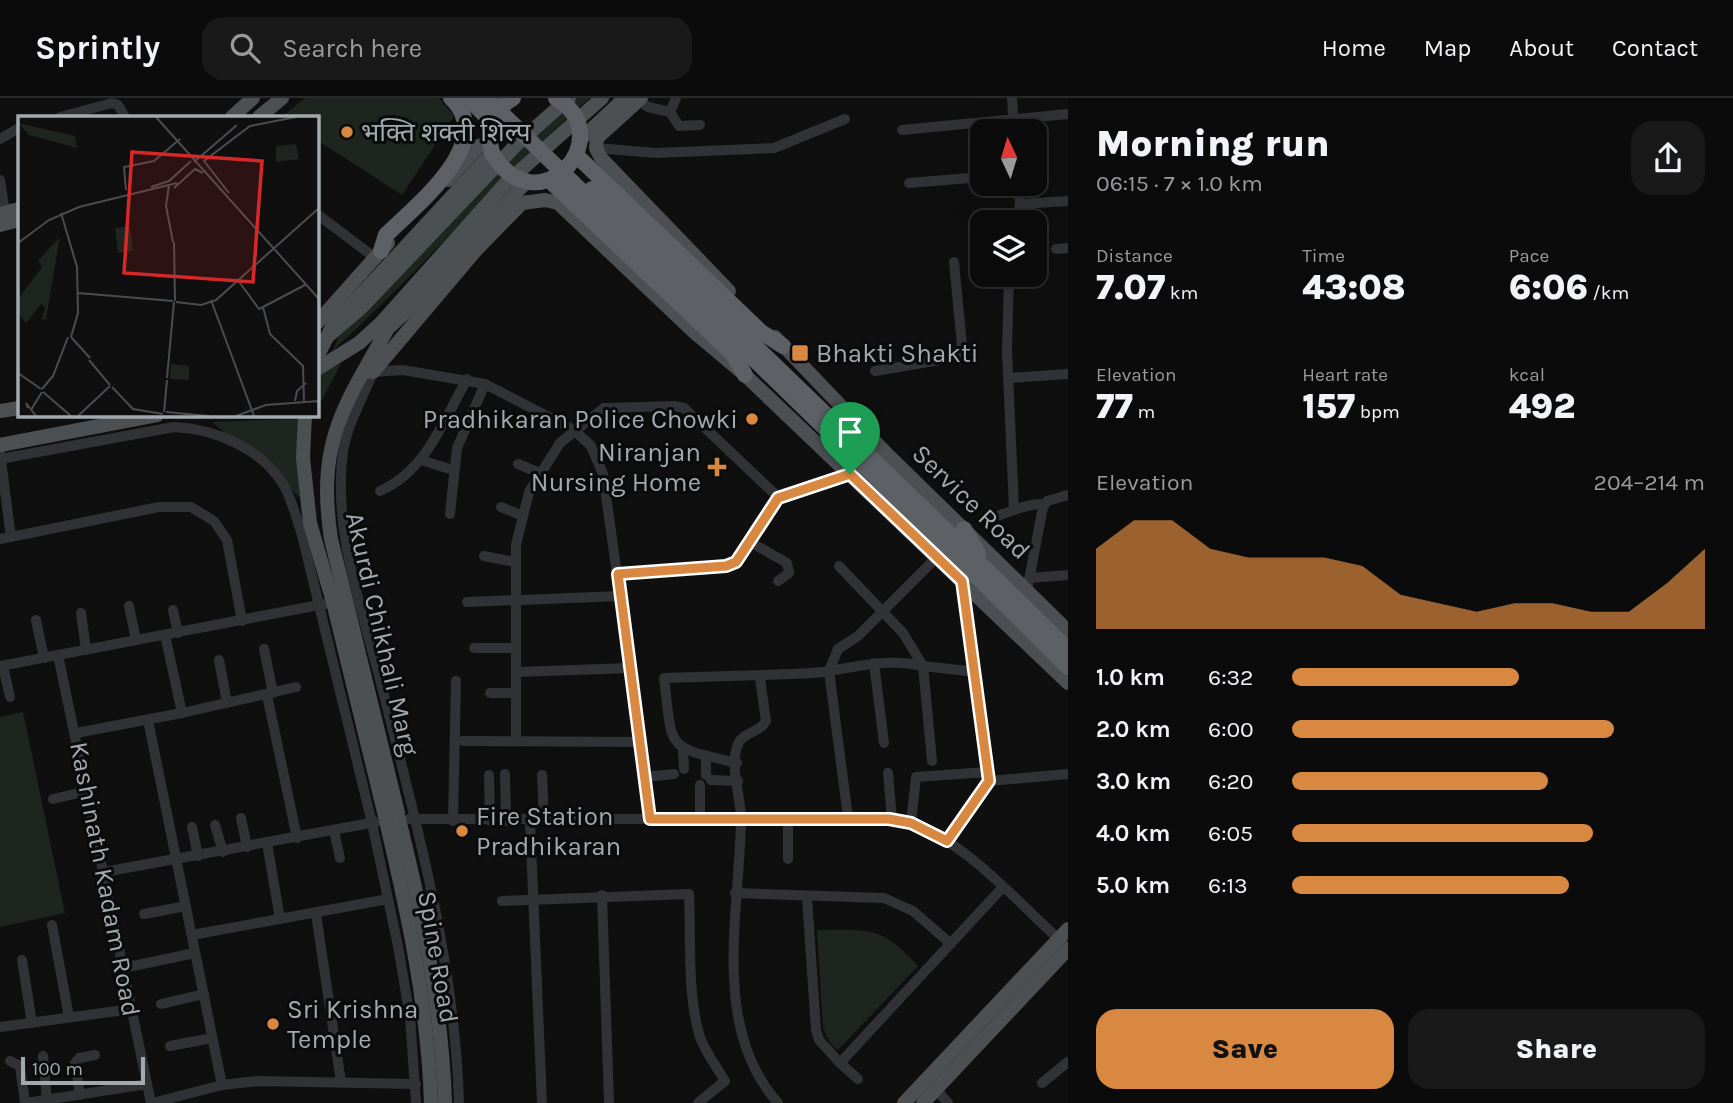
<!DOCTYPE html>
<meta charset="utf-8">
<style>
:root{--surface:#0b0b0c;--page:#19191a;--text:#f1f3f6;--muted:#9a9b9d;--line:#2b2b2d;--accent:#d88840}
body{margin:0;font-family:Karla,"Noto Sans Devanagari",sans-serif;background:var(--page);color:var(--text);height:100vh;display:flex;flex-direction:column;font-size:26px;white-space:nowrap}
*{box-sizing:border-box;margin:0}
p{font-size:23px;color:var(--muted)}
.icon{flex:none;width:38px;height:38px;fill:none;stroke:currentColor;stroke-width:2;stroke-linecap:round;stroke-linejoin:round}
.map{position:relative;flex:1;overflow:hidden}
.drawer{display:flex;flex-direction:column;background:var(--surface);width:665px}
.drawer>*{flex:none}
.needle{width:46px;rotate:356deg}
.buttons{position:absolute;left:970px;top:21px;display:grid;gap:14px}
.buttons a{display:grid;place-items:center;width:77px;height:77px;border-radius:14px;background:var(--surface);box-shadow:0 7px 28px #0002,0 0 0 2px var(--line);font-size:35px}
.scale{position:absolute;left:21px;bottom:18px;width:124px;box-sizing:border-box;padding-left:7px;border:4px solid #a2a9af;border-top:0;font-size:19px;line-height:24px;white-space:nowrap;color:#a2a9af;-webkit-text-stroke:5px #0a0b0b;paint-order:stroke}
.pin{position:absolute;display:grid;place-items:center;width:60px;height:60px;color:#fff;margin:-72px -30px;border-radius:50% 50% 50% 0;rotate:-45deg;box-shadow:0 0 7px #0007}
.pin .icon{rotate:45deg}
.round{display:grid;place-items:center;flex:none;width:74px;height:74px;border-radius:21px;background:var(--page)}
.overview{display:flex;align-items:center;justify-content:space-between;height:119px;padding:0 28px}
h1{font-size:38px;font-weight:800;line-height:52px}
.figures{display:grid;grid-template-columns:repeat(3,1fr);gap:10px;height:119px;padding:7px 28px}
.figures div{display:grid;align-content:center}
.figures b{font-size:35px;font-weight:800}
.figures small{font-size:19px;font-weight:400}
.figures p{font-size:19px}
.chart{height:196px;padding:14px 28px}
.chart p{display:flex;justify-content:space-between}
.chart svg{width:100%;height:126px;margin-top:7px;fill:var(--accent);opacity:.7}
.action{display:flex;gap:14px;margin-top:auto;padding:14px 28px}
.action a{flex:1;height:80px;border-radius:21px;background:var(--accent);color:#111;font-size:28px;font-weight:800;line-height:80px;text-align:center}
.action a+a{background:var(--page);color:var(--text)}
ul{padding:0 28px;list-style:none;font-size:23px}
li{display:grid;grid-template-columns:112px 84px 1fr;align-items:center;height:52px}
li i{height:18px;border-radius:9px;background:var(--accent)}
header{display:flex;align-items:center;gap:42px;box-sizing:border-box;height:98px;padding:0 35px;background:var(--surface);border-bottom:2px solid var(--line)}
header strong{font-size:33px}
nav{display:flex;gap:38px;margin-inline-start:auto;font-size:24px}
.search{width:490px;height:63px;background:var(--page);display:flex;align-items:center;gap:18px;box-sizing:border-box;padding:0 24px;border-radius:21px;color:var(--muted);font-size:26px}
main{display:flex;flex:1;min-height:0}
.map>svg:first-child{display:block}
.green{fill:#1e241e}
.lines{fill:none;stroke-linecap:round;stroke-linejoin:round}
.minor{stroke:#313235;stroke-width:10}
.major{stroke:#4d5053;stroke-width:14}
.highway{stroke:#5d6165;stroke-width:16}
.major-bridge{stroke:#4d5053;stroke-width:14}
.highway-bridge{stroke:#5d6165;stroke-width:16}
.route-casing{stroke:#fff;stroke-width:14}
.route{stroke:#d88840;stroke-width:9}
.poi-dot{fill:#d88840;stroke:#0a0b0b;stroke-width:2.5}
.labels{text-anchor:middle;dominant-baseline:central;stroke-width:6;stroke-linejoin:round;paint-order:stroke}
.poi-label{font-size:26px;fill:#a2a9af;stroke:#0a0b0b;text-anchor:start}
.street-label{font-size:26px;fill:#a2a9af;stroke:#0a0b0b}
.inset-road{fill:none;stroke:#4a4d50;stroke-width:2}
.view{fill:#d62828;fill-opacity:0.15;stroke:#d62828;stroke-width:3.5}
.inset-edge{fill:none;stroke:#a2a9af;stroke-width:3.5}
</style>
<header>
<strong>Sprintly</strong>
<div class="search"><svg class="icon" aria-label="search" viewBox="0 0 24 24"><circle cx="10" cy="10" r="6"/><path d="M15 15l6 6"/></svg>Search here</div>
<nav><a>Home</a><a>Map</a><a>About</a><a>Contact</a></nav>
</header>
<main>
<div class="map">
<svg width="1068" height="1005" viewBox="0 0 1068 1005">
<rect width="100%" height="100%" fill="#0f0f10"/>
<!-- green -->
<g class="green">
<polygon points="305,0 439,0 454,18 402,97 317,42 317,19 282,19"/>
<path d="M 572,0 L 590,0 C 498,79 422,173 332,253 L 344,228 Z"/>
<polygon points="341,266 317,311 317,274"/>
<polygon points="299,321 303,402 212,324"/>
<polygon points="23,614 65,815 0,829 0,619"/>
<path d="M 817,832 C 869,832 881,827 918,868 L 838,952 L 830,945 L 823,930 Z"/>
</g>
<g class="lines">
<!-- minor -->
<g class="minor">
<polyline points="676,0 670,14 679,28 700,27"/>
<polyline points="1012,0 1014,33"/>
<polyline points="639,2 648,9 670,14"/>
<polyline points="60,19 112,5 118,7 125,19"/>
<polyline points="902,32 1068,16"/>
<polyline points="0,41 19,30"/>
<polyline points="596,50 656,55 774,50 845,21"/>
<polyline points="0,82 6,121"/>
<polyline points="909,85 982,79"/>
<polyline points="1020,106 1068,103"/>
<polyline points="317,116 374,159"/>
<polyline points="1017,124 1020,106 1018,86"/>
<polyline points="1056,151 1068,150"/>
<polyline points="1009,177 1007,253 1014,411"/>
<polyline points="875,273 963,258 954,164"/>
<polyline points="1008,280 1068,276"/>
<polyline points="0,355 11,439"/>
<path d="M 0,361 L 174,329 C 214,331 260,349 283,386 C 292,401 296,420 302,437 L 372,725 L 398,848 L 410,919 L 416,1005"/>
<polyline points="421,362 453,372"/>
<polyline points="518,366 540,375"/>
<path d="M 380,393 C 426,373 444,322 467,281"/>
<polyline points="501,409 521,417"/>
<polyline points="450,416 457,350 485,286"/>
<path d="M 984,421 C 1006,418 1022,405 1045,406"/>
<polyline points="0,441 159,409 191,409 214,423 227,442 242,523"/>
<polyline points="750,444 787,465 789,475 778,483"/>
<polyline points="484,458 515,464"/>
<polyline points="839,468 903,535 923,568 976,574"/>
<polyline points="618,476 725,468 736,464 778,399 850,376"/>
<polyline points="1029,480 1068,477"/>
<polyline points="963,484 989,683"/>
<polyline points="1027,492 1043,409 1047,403 1068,397"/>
<polyline points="467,504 621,498"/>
<polyline points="129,508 136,542"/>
<polyline points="173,512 178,535"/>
<polyline points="81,515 86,552"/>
<polyline points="36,522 44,560"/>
<polyline points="165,537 182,615"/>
<polyline points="474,550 515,550"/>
<polyline points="264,551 273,595"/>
<polyline points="58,557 151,1005"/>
<polyline points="219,562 227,605"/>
<polyline points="874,565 884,645"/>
<polyline points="0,568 340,503"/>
<polyline points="3,568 10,599"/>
<polyline points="516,574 631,570"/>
<polyline points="490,595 516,595"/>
<polyline points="267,597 297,740"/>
<polyline points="148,622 222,987"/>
<polyline points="76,635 182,615 296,589"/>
<polyline points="463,643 639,644"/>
<polyline points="516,643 516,447 529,394 560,345 604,310 675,308 684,310 778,399"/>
<polyline points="683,652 684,671"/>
<path d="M 737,665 C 664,648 673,653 664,580 L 764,577"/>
<polyline points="888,675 892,721"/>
<polyline points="505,676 506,723"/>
<polyline points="489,677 490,723"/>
<polyline points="542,677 544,722"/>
<polyline points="706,677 706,658"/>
<polyline points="645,679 674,676"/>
<polyline points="711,682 738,683"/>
<polyline points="53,701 87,693"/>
<polyline points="848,719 829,573 838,551 858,538 937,459"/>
<polyline points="241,720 247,749"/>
<polyline points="700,720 700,687"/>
<polyline points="788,720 788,761"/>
<path d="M 409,721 L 892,721 C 961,734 1012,800 1063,845"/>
<polyline points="453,723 456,583"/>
<polyline points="530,723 542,1005"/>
<polyline points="911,725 916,679 988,674"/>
<polyline points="215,727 223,754"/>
<polyline points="192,729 198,758"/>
<polyline points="334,733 340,760"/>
<polyline points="947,743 989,683 1068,676"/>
<polyline points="267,745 280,821"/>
<polyline points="104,774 376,724"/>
<polyline points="735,795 884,800 913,813 951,846"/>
<polyline points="602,797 609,1005"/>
<polyline points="807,800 816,932 819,942 840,965 1003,789"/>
<path d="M 502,803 L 689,796 C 691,840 687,898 700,939 C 705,954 717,969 725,983 L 698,1005"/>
<polyline points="144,816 186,808"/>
<polyline points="316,816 341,984"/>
<polyline points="52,827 69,919"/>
<polyline points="192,837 388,801"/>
<polyline points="22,862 32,925"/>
<polyline points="123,870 195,855"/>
<polyline points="161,906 204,896"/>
<polyline points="0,929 132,911"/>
<polyline points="170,948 212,940"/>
<polyline points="43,958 47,1002"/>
<polyline points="10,963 20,968 25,1005"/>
<polyline points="840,965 858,981"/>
<polyline points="931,985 948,1005"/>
<polyline points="1042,985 1068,964"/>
<polyline points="80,997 75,965 79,960 95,957"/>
<polyline points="26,1005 147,986"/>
<polyline points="152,1005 222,987 257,983 416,986"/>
<path d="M 459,1005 C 455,865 417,728 383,593 C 364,517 332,433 343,354 C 347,326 363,300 373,274 L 403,272 L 485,286 L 574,332 L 591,348 L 603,376 L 651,721"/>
<path d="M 778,1005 C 710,929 740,812 741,721 C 741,699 729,667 738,646 C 744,633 760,635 766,623 L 760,581 L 764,577 C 786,575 809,577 830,573 C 862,567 891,561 923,568 L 932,663"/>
</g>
<!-- major -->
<g class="major">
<polyline points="641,0 597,40 596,50 601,60 729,193"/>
<polyline points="232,19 253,0"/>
<polyline points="259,19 282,0"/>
<polyline points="580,42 625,0"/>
<polyline points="448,82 479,48 489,44"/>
<polyline points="0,116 19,111"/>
<polyline points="0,127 19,122"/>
<polyline points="317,225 388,145"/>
<path d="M 386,234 C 341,312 317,347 331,441 L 398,715"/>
<polyline points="327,239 361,210 517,46 569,0"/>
<polyline points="379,239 412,208 526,84"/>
<polyline points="775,239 887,356 1068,533"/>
<polyline points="317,271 359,245 381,225 505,86 602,0"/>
<polyline points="364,273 373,274 476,152 522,105 545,102 558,105 694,234 745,277 1068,585"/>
<polyline points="0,313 19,310"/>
<polyline points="305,317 303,360 310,425 333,504 385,718"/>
<polyline points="0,347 157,317"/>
<path d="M 399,721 C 422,815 442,908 445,1005"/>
<path d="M 386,723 C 408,816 428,909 431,1005"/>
<polyline points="904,1005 1068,831"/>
<polyline points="923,1005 1068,851"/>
</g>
<!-- highway -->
<g class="highway">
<polyline points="468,0 492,24"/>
<path d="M 492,55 C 486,33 492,12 513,0"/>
<polyline points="576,57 761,234 783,248"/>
<polyline points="549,82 733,256 745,277"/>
<path d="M 381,153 L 386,137 C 417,106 498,44 451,0"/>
<polyline points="964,431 978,456"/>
<polyline points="953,439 1068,552"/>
<polyline points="944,446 1068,569"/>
<polyline points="937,459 962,473"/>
</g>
<!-- major-bridge -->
<polyline class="major-bridge" points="317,259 333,227 492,55"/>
<!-- highway-bridge -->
<g class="highway-bridge">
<polyline points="486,0 944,446"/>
<path d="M 492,55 C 536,131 622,40 556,0"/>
<polyline points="592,91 953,439"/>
</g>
</g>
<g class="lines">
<!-- route casing -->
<g class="route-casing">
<polygon id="route" points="850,376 962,483 989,683 947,743 911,725 889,721 650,721 618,476 726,468 736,464 778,400"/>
</g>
<!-- route -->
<use href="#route" class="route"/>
</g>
<!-- markers -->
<g class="poi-dot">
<circle cx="347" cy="34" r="7"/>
<rect x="791" y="246" width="18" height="18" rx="3.5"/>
<circle cx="752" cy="321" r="7"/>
<path d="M713.5 358.5h7v7h7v7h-7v7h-7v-7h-7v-7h7z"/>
<circle cx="462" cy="733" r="7"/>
<circle cx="273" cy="926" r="7"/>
</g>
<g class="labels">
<!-- poi labels -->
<g class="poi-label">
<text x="361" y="34">भक्ति शक्ती शिल्प</text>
<text x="816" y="255">Bhakti Shakti</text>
<text x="738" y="321" text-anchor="end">Pradhikaran Police Chowki</text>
<text x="701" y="354" text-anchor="end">Niranjan<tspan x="701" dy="30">Nursing Home</tspan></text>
<text x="476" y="718">Fire Station<tspan x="476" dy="30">Pradhikaran</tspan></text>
<text x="287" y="911">Sri Krishna<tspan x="287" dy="30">Temple</tspan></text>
</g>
<!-- street labels -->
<g class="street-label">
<text transform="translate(971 404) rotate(44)">Service Road</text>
<text transform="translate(382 536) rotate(77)">Akurdi Chikhali Marg</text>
<text transform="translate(105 781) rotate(79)">Kashinath Kadam Road</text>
<text transform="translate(438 859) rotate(80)">Spine Road</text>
</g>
</g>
<!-- overview -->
<g transform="translate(18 18)">
<rect width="301" height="301" fill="#0f0f10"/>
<path d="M 0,7 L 57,20 L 59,32 L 11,19 ZM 278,28 L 281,43 L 258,46 L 258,30 ZM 112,110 L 115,135 L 100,137 L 97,112 ZM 42,121 L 28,203 L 24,204 L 27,191 L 23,188 L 8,207 L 0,197 L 0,183 L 24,151 L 20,145 ZM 153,248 L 171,250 L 171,264 L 152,263 Z" fill="#1e241e"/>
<path class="inset-road" d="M 138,1 L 301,183M 176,46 L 219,9M 151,69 L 148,90 L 155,126M 133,71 L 151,65 L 173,45M 156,72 L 177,53 L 185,57M 108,74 L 106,51 L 136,45 L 162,23M 211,77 L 186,45 L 232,10 L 278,1M 43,97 L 59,151 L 60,197 L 53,221M 156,126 L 157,185M 0,127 L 31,104 L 61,91 L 159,67M 219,163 L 241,193 L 245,191M 60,177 L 155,185M 193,184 L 236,300M 158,186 L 183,189 L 198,184 L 301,92M 245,191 L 252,218 L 285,250 L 286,286M 245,191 L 287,169M 53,221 L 72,242M 71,244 L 92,269M 0,257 L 23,273M 149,262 L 156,186M 94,271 L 115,293 L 145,298M 24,273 L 35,260 L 50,221M 25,276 L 53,300M 277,285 L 279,275 L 288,267M 10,292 L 8,287 L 18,300M 13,294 L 24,276M 146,296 L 149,264M 148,296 L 191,300M 60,300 L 92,270M 218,300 L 248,289 L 301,285"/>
<path class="view" d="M 114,36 L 244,45 L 235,166 L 106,157 Z"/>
<rect width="301" height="301" class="inset-edge"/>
</g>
</svg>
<div class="buttons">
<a><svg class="needle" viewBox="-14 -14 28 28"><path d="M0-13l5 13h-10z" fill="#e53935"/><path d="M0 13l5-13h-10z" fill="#9a9b9d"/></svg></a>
<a><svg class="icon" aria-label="layers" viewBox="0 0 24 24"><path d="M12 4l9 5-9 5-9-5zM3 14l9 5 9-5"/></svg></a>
</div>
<div class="scale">100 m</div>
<div class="pin" style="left:850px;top:376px;background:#1e9e55"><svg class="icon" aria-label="arrive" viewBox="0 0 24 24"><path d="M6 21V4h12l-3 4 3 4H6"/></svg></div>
</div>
<section class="drawer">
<div class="overview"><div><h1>Morning run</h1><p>06:15 · 7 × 1.0 km</p></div><a class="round"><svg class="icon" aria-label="share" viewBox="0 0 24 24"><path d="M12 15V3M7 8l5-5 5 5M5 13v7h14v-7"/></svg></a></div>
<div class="figures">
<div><p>Distance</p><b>7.07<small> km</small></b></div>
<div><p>Time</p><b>43:08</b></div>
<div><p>Pace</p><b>6:06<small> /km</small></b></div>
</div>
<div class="figures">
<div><p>Elevation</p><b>77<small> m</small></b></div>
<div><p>Heart rate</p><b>157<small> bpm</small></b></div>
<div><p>kcal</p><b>492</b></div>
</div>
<div class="chart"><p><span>Elevation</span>204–214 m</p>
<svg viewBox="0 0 160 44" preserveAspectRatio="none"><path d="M0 44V16L10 6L20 6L30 16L40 19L50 19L60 19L70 22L80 32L90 35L100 38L110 35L120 35L130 38L140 38L150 28L160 16V44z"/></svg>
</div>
<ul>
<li><b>1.0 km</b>6:32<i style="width:55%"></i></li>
<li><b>2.0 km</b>6:00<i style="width:78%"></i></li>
<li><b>3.0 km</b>6:20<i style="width:62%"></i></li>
<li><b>4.0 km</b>6:05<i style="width:73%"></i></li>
<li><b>5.0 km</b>6:13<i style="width:67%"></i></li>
</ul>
<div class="action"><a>Save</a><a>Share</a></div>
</section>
</main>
